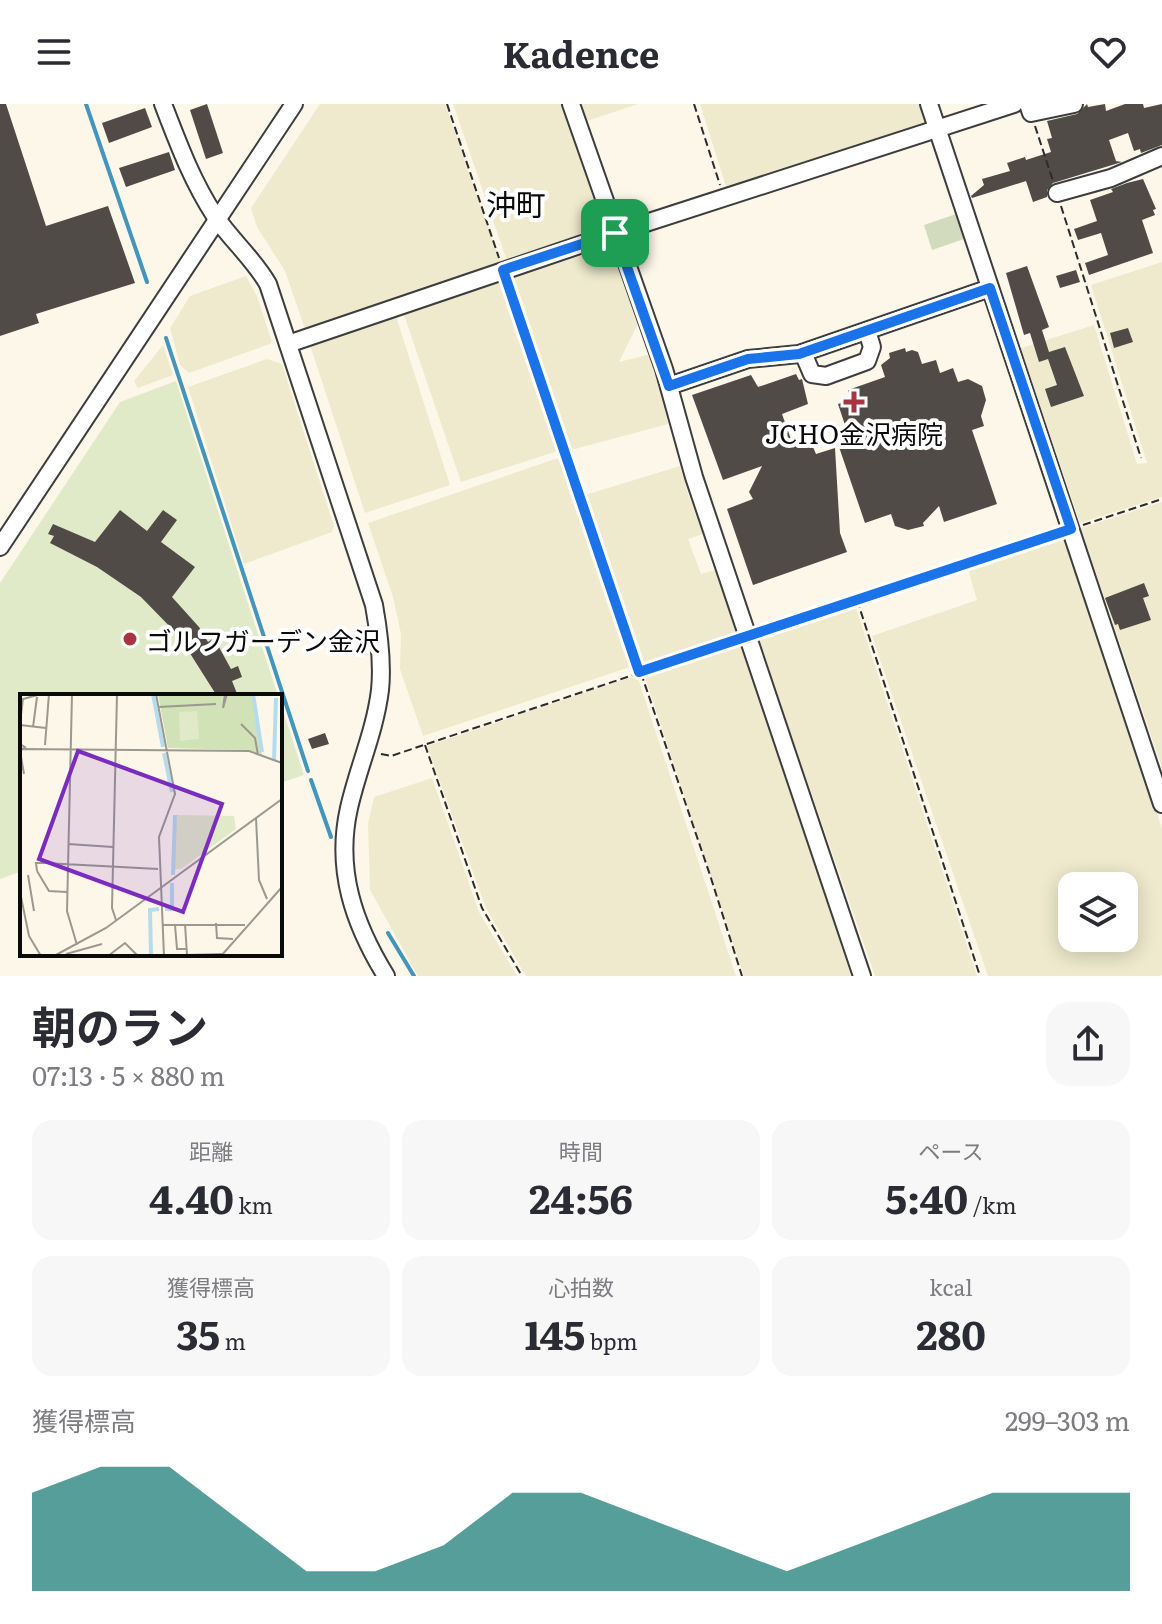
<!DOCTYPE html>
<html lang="ja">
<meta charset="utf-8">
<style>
:root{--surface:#fff;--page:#f7f7f7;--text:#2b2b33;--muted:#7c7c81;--accent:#0f766e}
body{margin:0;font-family:Literata,"Noto Sans JP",serif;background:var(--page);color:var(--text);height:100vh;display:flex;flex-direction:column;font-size:30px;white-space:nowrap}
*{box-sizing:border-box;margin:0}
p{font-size:26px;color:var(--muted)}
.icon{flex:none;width:44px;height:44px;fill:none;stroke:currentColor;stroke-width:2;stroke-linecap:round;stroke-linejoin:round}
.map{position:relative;height:872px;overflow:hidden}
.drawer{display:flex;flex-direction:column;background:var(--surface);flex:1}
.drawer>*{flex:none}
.tools{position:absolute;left:1058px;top:768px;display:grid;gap:16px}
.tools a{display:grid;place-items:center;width:80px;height:80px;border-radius:16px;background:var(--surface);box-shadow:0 4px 20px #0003;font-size:40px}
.pin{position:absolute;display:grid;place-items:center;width:68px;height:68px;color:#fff;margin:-34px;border-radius:16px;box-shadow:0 4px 12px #0006}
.round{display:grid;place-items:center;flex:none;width:84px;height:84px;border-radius:24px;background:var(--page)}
.head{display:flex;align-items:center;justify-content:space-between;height:136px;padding:0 32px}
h1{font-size:44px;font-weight:700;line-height:60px}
.metrics{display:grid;grid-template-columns:repeat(3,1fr);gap:12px;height:136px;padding:8px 32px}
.metrics div{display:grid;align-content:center;border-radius:20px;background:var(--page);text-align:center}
.metrics b{font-size:40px;font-weight:700}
.metrics small{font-size:22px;font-weight:400}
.metrics p{font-size:22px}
.chart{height:224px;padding:16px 32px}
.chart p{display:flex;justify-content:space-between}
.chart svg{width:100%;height:144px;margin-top:8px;fill:var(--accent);opacity:.7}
header{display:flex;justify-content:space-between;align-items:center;height:104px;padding:0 32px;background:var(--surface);font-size:36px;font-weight:700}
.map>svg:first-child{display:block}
.farmland{fill:#efeacd;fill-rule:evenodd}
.cemetery{fill:#d3dbbe}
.pitch{fill:#e1eac8}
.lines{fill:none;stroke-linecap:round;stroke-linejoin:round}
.stream{stroke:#4395bc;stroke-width:4}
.building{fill:#514b48}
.minor-casing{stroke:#3d3d3d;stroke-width:20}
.path{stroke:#2c2c2c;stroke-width:2;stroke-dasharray:8 4;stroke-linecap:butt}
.minor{stroke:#fff;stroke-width:16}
.route-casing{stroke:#fff;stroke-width:16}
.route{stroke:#1a73e8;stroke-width:10}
.poi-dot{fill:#a83341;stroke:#fff;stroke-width:3}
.labels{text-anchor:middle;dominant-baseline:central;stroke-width:8;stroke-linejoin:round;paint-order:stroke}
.poi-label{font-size:26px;fill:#0a0a0a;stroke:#fff}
.quarter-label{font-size:30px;fill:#0a0a0a;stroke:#fff}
.inset-river{fill:none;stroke:#b4dcee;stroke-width:4}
.inset-road{fill:none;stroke:#9b9890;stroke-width:2}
.view{fill:#7b2cbf;fill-opacity:0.15;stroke:#7b2cbf;stroke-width:4}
.inset-edge{fill:none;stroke:#0a0a0a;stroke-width:4}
</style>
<header><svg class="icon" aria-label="menu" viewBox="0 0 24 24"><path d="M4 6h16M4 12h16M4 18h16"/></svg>Kadence<svg class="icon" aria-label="heart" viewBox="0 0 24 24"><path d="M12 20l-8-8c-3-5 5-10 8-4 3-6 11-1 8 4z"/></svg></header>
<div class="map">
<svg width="1162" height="872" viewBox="0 0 1162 872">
<rect width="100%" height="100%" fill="#fcf7e9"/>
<!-- farmland -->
<g class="farmland">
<polygon points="320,0 445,0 501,160 306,228 285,167 257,123 251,104"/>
<polygon points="453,0 562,0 605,129 511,159 506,154"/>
<polygon points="581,0 638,0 587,17"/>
<polygon points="700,0 923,0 928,15 925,24 728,89"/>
<polygon points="610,143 639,217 619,258 651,250 668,320 571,346 511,173"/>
<polygon points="1162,158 1162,393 1080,419 1021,244 1094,221 1137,360 1147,359 1091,181"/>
<polygon points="246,172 257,192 272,238 270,240 189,269 180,261 170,224 190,192"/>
<polygon points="502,174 561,346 461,378 402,205"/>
<polygon points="394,206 450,381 365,409 308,235"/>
<polygon points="163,241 173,271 138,284 134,277"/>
<polygon points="267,255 282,260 334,422 332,428 244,460 188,283"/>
<polygon points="561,353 630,563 423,632 400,565 401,530 393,493 368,419"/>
<polygon points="680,362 688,390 703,430 688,435 701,470 715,466 739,532 643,564 585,391"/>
<polygon points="1162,398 1162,664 1081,424"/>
<path d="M 1064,430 L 1162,725 L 1162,871 L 1159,872 L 988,872 L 872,532 L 977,496 L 967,462 ZM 1072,782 L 1124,782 L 1124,834 L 1072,834 Z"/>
<polygon points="855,501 977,872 875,872 757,532"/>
<polygon points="743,539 851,872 744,872 644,570"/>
<polygon points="637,571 736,872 526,872 486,804 427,642"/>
<polygon points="432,674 479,808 517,872 418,872 370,786 368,720 374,693"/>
</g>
<!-- cemetery -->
<polygon class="cemetery" points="959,109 967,134 932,146 924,121"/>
<!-- pitch -->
<g class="pitch">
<polygon points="176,277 278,592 22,592 22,767 0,775 0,479 120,298"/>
<polygon points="280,598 304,671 280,679"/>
</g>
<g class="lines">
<!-- stream -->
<g class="stream">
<polyline points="86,0 147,178"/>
<polyline points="166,234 308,667"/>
<polyline points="311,676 331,733"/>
<polyline points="388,829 414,872"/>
</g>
</g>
<!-- building -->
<g class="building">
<polygon points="0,0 6,0 46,122 108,102 135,179 36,210 39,219 0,232"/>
<polygon points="207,0 223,49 206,55 190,6"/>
<polygon points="1087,0 1088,3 1105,0 1106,7 1125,0 1143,0 1144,4 1162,0 1162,41 1141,49 1140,45 1134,47 1128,29 1109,36 1116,57 1122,58 1053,79 1047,86 1047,93 1033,98 1026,77 972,94 971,92 984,81 982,75 1010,67 1007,59 1025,53 1026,56 1051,48 1047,35 1052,34 1047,17 1077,10"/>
<polygon points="145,4 152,23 109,39 102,19"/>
<polygon points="169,48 175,66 126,83 119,64"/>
<polygon points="1143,75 1156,105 1153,106 1155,111 1142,116 1153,149 1089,171 1085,159 1108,151 1101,129 1078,136 1074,125 1097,117 1090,96 1113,88 1111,85 1127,79"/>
<polygon points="1027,162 1049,223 1042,226 1049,248 1065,243 1084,292 1051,303 1045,285 1057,281 1048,255 1039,258 1030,229 1024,231 1006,169"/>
<polygon points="1076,166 1080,178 1060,184 1056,172"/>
<polygon points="1128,224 1133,238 1114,244 1110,229"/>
<polygon points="905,244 906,248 912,246 918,248 922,260 936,256 940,269 953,264 958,278 968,275 982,282 986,296 981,312 984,322 972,326 997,400 944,418 939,402 923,419 924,422 908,426 895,422 891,410 865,419 839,343 848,340 846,334 849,333 838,300 851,296 848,286 885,273 881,261 890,254 889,249"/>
<polygon points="796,270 799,276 802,275 808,300 782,310 793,341 810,336 816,350 835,344 840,429 847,448 753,481 727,405 753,395 749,388 762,362 723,376 692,291 751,271 758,283"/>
<polygon points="120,406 147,427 163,406 177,416 161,438 195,463 172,493 199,523 208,538 214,534 231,565 238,562 242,573 232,577 238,592 217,592 179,532 141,493 97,463 50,439 54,432 48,430 53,420 95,438"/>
<polygon points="1144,479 1149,492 1143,494 1151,516 1120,526 1118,520 1115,521 1105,494"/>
<polygon points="325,629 329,640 312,645 308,635"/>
</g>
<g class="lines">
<!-- minor casing -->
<g class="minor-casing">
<g id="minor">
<path d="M 163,0 C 178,39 192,77 215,112 C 231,136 253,154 268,180 L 374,501 C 379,529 383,558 380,586 C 375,627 358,664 349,704 C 335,766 354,820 386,872"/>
<polyline points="571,0 664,265 694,373 862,872"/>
<polyline points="929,0 1162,700"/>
<polyline points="1028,0 1031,9 1074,0"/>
<polyline points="1057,89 1111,74 1162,52"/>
<polyline points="288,240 615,129 1014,0"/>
<polyline points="803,249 812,270 826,272 867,257 872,243 867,227"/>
<polyline points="669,282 748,255 799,250 990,184"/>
<polyline points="0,443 294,0"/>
</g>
</g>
<!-- path -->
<g class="path">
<polyline points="447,0 499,154"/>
<polyline points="694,0 720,81"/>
<polyline points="1035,22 1053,77"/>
<polyline points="1061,102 1141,354"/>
<polyline points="509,183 710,771 742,872"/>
<polyline points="1083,421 1162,395"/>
<polyline points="857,496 980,872"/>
<polyline points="760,528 1054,431"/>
<polyline points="425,641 482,804 522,872"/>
<polyline points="381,650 391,652 732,538"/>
</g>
<!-- minor -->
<use href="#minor" class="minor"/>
</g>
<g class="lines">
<!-- route casing -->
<g class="route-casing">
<polygon id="route" points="615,129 669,282 748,255 799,250 990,184 1071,425 639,568 503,166"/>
</g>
<!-- route -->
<use href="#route" class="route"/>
</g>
<!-- markers -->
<g class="poi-dot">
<path d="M850 286h8v8h8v8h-8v8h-8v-8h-8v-8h8z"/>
<circle cx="130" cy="535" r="8"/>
</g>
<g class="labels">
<!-- poi labels -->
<g class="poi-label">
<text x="854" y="328">JCHO金沢病院</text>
<text x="146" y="535" text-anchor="start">ゴルフガーデン金沢</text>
</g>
<!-- quarter labels -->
<g class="quarter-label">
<text x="516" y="99">沖町</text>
</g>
</g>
<!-- overview -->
<g transform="translate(20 590)">
<rect width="262" height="262" fill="#fcf7e9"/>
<path d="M 138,0 L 233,0 L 242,62 L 229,56 L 148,54 Z" fill="#d1e2b7"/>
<path d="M 177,17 L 179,45 L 160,47 L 159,18 ZM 155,121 L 214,122 L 216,135 L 161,175 L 153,175 Z" fill="#e1eac8"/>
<path class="inset-river" d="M 133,0 L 143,53M 233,0 L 242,58M 144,59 L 152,98M 254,66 L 256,4M 153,181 L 155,121M 145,215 L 152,215 L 152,189M 131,262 L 130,216 L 139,215"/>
<path class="inset-road" d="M 52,0 L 47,217 L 57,251M 136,0 L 155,100 L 139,143 L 144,262M 205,0 L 203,14 L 207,0M 138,13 L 196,10M 0,29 L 3,5 L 21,0M 221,30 L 235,44 L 238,61M 0,31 L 26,34M 13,33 L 17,3M 0,50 L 5,53 L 0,57 L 4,80M 25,51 L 29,0M 0,55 L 229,57 L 262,69M 0,106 L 1,78M 236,124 L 239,186 L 247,205M 48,150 L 93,153M 17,177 L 16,169 L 25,169 L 138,175M 17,177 L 29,197 L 47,198M 8,181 L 14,217M 0,198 L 9,242 L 21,262M 96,226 L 92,214 L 97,0M 196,229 L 197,244 L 213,245M 165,230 L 167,261 L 202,260M 143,231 L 225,231M 155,231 L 157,255 L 166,255M 46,260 L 82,250M 34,262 L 86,234 L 262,105M 88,262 L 105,249 L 118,262M 201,262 L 262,193"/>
<path class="view" d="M 58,57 L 202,110 L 163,218 L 19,165 Z"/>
<rect width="262" height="262" class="inset-edge"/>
</g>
</svg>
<div class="tools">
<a><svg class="icon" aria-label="layers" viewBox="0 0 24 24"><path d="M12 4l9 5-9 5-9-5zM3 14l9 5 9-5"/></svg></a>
</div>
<div class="pin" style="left:615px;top:129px;background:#1e9e55"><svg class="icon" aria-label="arrive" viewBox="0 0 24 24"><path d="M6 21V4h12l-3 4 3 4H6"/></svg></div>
</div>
<section class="drawer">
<div class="head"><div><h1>朝のラン</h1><p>07:13 · 5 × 880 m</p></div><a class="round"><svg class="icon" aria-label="share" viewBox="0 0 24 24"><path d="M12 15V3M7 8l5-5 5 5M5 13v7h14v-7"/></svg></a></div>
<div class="metrics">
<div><p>距離</p><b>4.40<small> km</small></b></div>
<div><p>時間</p><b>24:56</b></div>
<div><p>ペース</p><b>5:40<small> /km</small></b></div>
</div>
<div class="metrics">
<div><p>獲得標高</p><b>35<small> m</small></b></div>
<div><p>心拍数</p><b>145<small> bpm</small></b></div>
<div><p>kcal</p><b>280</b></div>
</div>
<div class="chart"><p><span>獲得標高</span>299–303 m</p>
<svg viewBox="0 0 160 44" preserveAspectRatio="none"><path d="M0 44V14L10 6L20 6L30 22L40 38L50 38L60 30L70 14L80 14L90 22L100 30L110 38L120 30L130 22L140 14L150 14L160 14V44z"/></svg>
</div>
</section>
